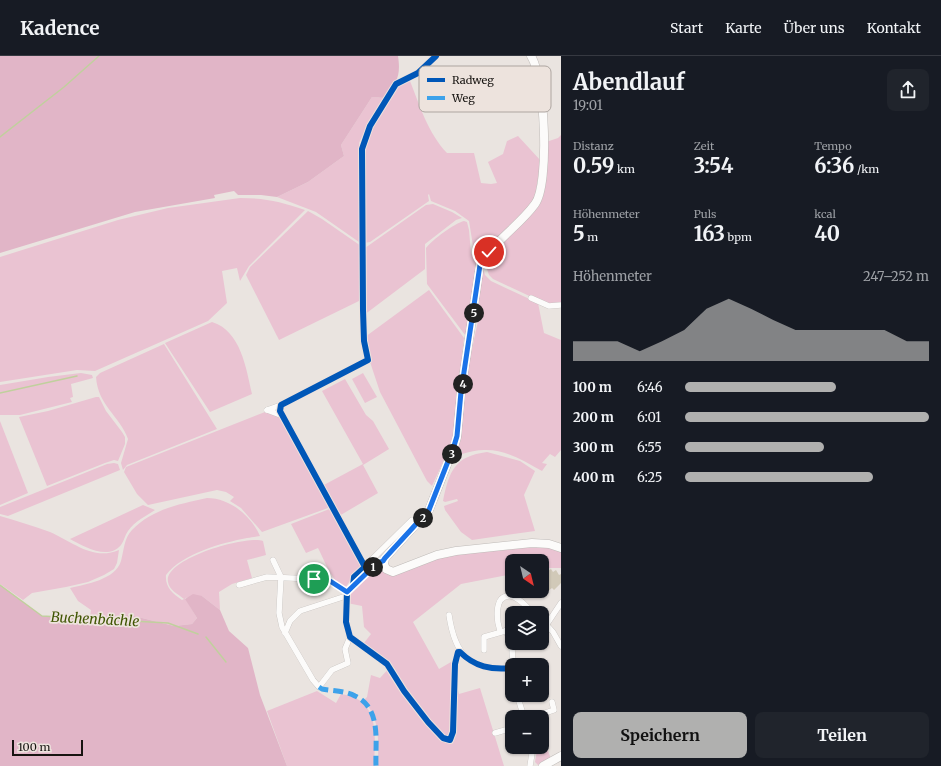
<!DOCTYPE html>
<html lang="de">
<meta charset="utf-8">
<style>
:root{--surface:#171b24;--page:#20242c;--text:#f1f3f6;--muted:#9ea1a6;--line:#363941;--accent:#b0b0af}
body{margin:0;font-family:Merriweather,serif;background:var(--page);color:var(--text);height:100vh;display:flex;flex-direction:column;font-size:15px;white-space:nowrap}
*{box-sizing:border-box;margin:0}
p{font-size:13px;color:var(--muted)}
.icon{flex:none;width:22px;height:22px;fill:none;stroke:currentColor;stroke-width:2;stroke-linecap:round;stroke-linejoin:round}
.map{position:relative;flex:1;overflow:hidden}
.panel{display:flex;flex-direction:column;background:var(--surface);width:380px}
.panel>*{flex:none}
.needle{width:26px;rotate:145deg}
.tools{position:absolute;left:505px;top:498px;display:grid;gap:8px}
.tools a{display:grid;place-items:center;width:44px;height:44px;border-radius:8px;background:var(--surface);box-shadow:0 1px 3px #0004;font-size:20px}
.scale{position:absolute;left:12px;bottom:10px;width:71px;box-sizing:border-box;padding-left:4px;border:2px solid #171411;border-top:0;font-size:11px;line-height:14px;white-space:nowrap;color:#171411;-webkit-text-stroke:3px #ede3dd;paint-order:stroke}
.pin{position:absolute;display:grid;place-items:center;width:34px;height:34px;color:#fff;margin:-17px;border:2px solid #fff;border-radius:50%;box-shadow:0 1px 4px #0007}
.km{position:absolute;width:20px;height:20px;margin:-10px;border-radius:50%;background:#222;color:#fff;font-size:11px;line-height:20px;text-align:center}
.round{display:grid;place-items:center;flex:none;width:42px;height:42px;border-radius:8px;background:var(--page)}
.headline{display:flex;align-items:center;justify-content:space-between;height:68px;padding:0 12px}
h1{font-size:22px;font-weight:700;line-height:30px}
.stats{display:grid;grid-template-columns:repeat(3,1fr);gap:6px;height:68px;padding:4px 12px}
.stats div{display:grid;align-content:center}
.stats b{font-size:20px;font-weight:700}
.stats small{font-size:11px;font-weight:400}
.stats p{font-size:11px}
.chart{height:112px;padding:8px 12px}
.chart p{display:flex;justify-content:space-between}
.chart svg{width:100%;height:72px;margin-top:4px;fill:var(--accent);opacity:.7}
.action{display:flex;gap:8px;margin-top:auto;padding:8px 12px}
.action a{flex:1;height:46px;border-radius:8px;background:var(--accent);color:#111;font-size:16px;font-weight:700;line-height:46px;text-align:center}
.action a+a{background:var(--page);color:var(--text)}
ul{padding:0 12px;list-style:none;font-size:13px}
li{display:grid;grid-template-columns:64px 48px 1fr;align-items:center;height:30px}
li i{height:10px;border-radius:5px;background:var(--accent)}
header{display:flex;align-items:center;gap:24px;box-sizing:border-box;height:56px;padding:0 20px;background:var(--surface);border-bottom:1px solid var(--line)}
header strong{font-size:19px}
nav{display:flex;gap:22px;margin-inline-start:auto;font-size:14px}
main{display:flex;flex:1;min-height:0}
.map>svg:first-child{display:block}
.green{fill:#eac3d2}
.forest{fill:#e1b5c7}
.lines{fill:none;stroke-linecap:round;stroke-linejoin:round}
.stream{stroke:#c0d09d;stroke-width:1.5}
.building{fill:#d1c9b8}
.street-casing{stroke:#bfbbb8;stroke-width:6}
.secondary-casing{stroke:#bfbbb8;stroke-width:9}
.street{stroke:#fcfbfa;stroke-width:5.5}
.secondary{stroke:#fcfbfa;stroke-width:8}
.quiet{stroke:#3da2ea;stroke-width:5;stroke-dasharray:10 5;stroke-linecap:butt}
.cycleway-casing{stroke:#ede3dd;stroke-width:8}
.cycleway{stroke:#0057b8;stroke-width:6}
.route-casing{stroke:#fff;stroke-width:8}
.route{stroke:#1a73e8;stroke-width:5}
.labels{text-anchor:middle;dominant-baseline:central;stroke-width:3.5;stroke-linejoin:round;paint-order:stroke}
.water-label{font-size:14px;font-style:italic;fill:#3e5400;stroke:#ede3dd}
.key{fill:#ede3dd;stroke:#ada5a0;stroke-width:1}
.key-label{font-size:11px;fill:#171411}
</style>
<header>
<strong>Kadence</strong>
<nav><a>Start</a><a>Karte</a><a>Über uns</a><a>Kontakt</a></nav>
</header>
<main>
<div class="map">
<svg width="561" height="710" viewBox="0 0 561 710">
<rect width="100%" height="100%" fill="#eae4e0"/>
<!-- green -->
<g class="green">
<path d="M 410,25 C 420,50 428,77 447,97 L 474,97 L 481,127 L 491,128 L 497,127 L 488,106 L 503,98 L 507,85 L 518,80 L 541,105 L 534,147 L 480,207 L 474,196 L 469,165 L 455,155 L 431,145 L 429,138 L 428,139 L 429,145 L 370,186 L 364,187 L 364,94 C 367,76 384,41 398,30 C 402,28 406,26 410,25 Z"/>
<polygon points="372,41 385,42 371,63 359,87 361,97 362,182 359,186 316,156 277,141 308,126 344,100 341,89"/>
<polygon points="561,79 561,247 547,247 538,244 493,223 489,219 485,207 538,149 546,86 558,82"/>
<path d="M 240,142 C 265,142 282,146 305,154 L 249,210 L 240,225 L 237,212 L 222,215 L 227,247 L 208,265 L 95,315 L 77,314 L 0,326 L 0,201 L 118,164 L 168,152 Z"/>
<polygon points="433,148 452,156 462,162 456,164 425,188 425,213 364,259 365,192 426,149"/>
<polygon points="308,155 322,163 361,190 362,195 361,244 279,284 246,219 250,211"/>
<path d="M 464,165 L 467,166 L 469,174 L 471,197 L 478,209 L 468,283 L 427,228 L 426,192 C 432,184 455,167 464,165 Z"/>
<path d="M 483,210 L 485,219 L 491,225 L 538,247 L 544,277 L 561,284 L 561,394 L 555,401 L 550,398 L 542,407 L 547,408 L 542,415 C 524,405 505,393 484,394 C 477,394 469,396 462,398 L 462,394 L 456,394 L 467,316 L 478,265 L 479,233 Z"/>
<polygon points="429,234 464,282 453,380 451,389 432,430 427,425 380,336 369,303 365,281"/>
<path d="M 212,266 C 241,275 246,312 252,338 L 210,356 L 165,287 Z"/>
<path d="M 164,288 L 217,373 L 127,409 L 123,414 L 121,407 L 128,383 C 120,360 98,350 96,321 L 100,317 Z"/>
<polygon points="81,317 92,319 93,322 71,328 73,341 70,342 72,346 20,359 0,359 0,329 48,321"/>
<polygon points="363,317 377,341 365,347 352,323"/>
<polygon points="345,323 366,359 373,365 389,393 363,409 378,437 339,460 322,430 363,408 322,335"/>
<polygon points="96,341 99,341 106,355 122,376 125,381 125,388 118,405 114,404 105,407 47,430 19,361 48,355"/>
<polygon points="265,356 283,362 330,449 328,452 262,476 241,452 230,445 234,441 226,436 217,434 148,449 137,438 124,416 126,411 131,409"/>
<polygon points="0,365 28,437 0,449"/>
<path d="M 487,396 L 520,405 L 535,415 L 524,439 L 535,475 L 472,484 L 461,476 L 445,454 L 444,450 L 458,445 L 457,443 L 445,446 L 443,445 C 449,415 455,400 487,396 Z"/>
<polygon points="114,407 118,408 120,414 8,460 0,458 0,451 107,408"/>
<path d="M 207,442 C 229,442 251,459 260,480 C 255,481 252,481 247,482 C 222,487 183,497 166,519 C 165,531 172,537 182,544 L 184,543 C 178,538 169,534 168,526 C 163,503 246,479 263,485 L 266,499 L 247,504 L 252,522 L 232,528 L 219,536 L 220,554 L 202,540 L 185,542 L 197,562 L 192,568 L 174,570 L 130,559 L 90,561 L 91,554 L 78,545 L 70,532 C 86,528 115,524 121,505 C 124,494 124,482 132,474 C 152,453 180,448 207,442 Z"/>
<path d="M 143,449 L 155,454 C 146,460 135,465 128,475 C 125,479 124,485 121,489 C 108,505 83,490 70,483 Z"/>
<path d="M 332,452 L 362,511 L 353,520 L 346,531 C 333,530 324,503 318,492 L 306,497 L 291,468 Z"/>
<path d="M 0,460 C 17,465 34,470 50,476 C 73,486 93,505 119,494 L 117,507 L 114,513 L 104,519 L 88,526 L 66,531 L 32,537 L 23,544 L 0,528 Z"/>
<path d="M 539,489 L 561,495 L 561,512 L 542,512 L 542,505 L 512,505 L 512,518 L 461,528 L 413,566 L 439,613 L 451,606 L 459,638 L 480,632 L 504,710 L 378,710 C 378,684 381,666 364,644 L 367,641 L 371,619 L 380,622 L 391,610 L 364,587 L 371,578 L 364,571 L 362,550 L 347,547 L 347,541 L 377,511 L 382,512 L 385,515 L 438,501 Z"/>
<path d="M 317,635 L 336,647 L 341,638 C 381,643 375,680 374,710 L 287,710 L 267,655 Z"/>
<polygon points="547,692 551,703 538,709 535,706 537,694"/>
</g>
<!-- forest -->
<g class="forest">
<path d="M 0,0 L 398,0 C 401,20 397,26 385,42 L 372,41 L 341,89 L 344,100 L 308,126 L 277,141 L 261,139 L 238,139 L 234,135 L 214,139 L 215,142 L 135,156 L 0,197 Z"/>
<polygon points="0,529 42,560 82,561 130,559 174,570 192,568 197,562 185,543 193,538 202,540 220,554 229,575 248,592 260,639 287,710 0,710"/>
</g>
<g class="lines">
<!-- stream -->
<g class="stream">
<polyline points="0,81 64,31 99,0"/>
<polyline points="0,337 77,320"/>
<polyline points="0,529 42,560 168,567 198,578"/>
<polyline points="206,581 226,606"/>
</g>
</g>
<!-- building -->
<polygon class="building" points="551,513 553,516 556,514 559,519 561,518 561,527 554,534 552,532 544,538 542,535 542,519"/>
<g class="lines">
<!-- street casing -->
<g class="street-casing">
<g id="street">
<polyline points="531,242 549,250 561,249"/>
<polyline points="267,354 281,349 280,355 365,511"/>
<polyline points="267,354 283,360"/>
<polyline points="273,504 281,521 279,557 282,571 313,624 319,631 332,614 348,607 345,593 350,581"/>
<polyline points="383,505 377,507 347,536 346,566 350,581 387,608 393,615"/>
<polyline points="239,529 267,521 314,523 330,525 347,536"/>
<polyline points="353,530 354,521 412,464 418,468"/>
<path d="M 449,559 C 455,600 470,615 512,612"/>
<polyline points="542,564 553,576 561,590"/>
<polyline points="542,573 547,568 561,547"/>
<polyline points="506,574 512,592 513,609"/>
<path d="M 500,575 C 497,566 493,539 510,540 C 519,541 527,551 533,557"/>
<polyline points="285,577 290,565 300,555 346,540"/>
<polyline points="484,594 484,581 512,573"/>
<polyline points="528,609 537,606"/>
<polyline points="517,639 524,661"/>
<polyline points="533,661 554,654 552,646"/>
<polyline points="495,677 512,672"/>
<polyline points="530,710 533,691"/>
</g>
</g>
<!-- secondary casing -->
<g class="secondary-casing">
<g id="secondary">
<path d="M 531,0 C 545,21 550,128 535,148 C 519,170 494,185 480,209 L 461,336 L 457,381 L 454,391 L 429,454 L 385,502 L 384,508 L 386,513 L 393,516 L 437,499 L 456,495 L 532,487 L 549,488 L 561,492"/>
<polyline points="543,710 561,700"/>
</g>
</g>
<!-- street -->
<use href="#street" class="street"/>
<!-- secondary -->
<use href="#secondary" class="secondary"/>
<!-- quiet -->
<path class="quiet" d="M 319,631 L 322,633 C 333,635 346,635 355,640 C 382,652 375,687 376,710"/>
<!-- cycleway casing -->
<g class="cycleway-casing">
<path id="cycleway" d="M 436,0 L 418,17 L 396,28 L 370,70 L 362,93 L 363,254 L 364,285 L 368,304 L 281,349 L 280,355 L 365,511 L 354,521 L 353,530 L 347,536 L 346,566 L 350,581 L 387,608 L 404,635 L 428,666 L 443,682 L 450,684 L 453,676 L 455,608 L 458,596 L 460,596 C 475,611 491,614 512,612"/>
</g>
<!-- cycleway -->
<use href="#cycleway" class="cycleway"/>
</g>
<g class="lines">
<!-- route casing -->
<g class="route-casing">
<polyline id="route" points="314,523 330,525 347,536 377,507 383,505 385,502 429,454 454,390 457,380 461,336 480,209 489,196"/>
</g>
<!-- route -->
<use href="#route" class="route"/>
</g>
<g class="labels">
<!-- water labels -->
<g class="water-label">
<text transform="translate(95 563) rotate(3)">Buchenbächle</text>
</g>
</g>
<!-- legend -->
<rect x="419" y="10" width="132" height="46" rx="6" class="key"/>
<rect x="427" y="22" width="18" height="4" fill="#0057b8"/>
<rect x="427" y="40" width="18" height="4" fill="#3da2ea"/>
<g class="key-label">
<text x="452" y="28">Radweg</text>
<text x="452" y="46">Weg</text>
</g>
</svg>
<div class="tools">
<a><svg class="needle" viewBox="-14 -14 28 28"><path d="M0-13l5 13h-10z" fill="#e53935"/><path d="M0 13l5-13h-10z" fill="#9ea1a6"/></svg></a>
<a><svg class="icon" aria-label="layers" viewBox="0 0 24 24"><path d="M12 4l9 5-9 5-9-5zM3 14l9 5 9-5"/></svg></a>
<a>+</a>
<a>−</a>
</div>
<div class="scale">100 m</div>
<div class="pin" style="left:314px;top:523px;background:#1e9e55"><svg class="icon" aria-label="arrive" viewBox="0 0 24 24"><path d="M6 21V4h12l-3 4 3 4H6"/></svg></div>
<div class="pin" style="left:489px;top:196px;background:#d93025"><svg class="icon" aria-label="check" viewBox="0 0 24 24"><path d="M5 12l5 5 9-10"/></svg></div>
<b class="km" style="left:373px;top:511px">1</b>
<b class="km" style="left:423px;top:462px">2</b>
<b class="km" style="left:452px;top:398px">3</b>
<b class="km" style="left:463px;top:328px">4</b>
<b class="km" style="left:474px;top:257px">5</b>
</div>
<section class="panel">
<div class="headline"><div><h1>Abendlauf</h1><p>19:01</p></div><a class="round"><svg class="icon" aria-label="share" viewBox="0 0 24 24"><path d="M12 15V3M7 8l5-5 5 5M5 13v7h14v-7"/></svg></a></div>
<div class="stats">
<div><p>Distanz</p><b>0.59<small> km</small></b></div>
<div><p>Zeit</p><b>3:54</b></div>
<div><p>Tempo</p><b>6:36<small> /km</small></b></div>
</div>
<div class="stats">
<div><p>Höhenmeter</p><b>5<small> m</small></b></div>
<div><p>Puls</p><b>163<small> bpm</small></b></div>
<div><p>kcal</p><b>40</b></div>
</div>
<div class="chart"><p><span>Höhenmeter</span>247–252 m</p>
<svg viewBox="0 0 160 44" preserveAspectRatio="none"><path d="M0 44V32L10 32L20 32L30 38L40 32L50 25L60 12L70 6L80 12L90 19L100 25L110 25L120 25L130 25L140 25L150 32L160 32V44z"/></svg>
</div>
<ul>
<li><b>100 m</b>6:46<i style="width:62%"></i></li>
<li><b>200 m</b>6:01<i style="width:100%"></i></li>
<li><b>300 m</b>6:55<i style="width:57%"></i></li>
<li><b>400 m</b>6:25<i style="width:77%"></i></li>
</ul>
<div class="action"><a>Speichern</a><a>Teilen</a></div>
</section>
</main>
